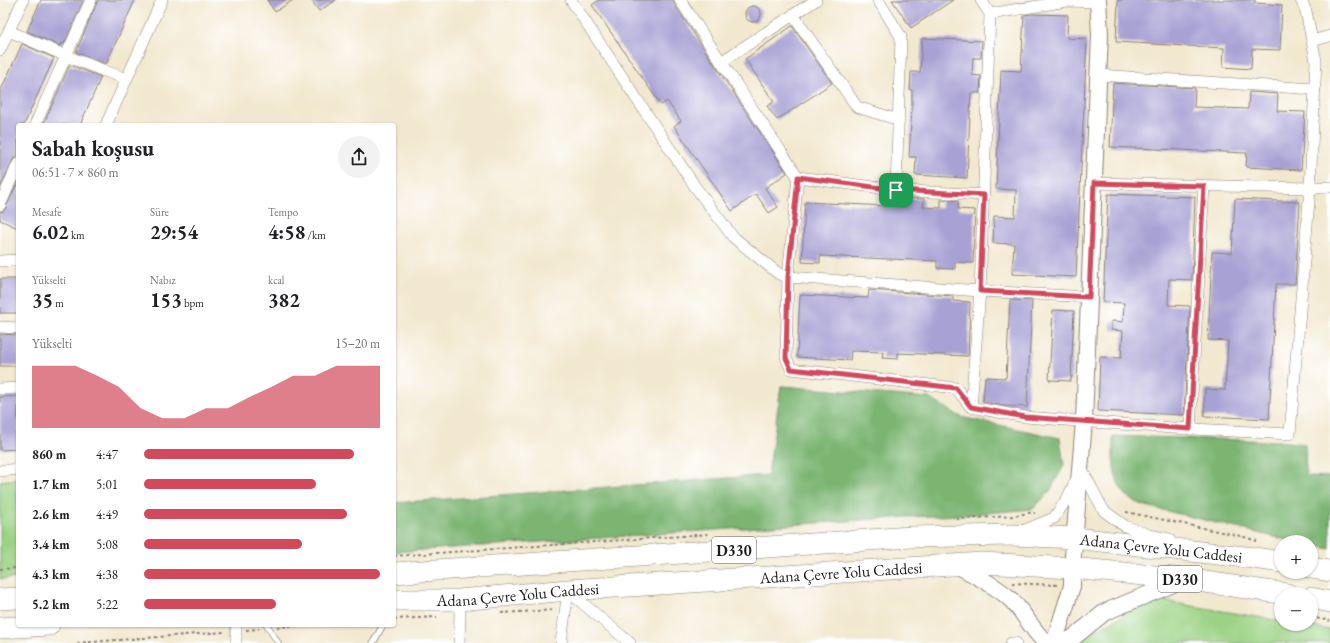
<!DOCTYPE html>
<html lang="tr">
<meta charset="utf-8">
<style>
:root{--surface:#fff;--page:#f2f2f2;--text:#202124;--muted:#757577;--accent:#d1495b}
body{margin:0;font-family:"EB Garamond",serif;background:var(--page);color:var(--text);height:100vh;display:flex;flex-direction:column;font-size:15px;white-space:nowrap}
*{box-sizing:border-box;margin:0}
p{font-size:13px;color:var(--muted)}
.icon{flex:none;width:22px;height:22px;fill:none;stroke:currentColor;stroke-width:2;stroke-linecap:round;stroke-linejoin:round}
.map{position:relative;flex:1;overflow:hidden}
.details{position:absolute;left:16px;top:123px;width:380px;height:504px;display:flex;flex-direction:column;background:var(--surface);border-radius:4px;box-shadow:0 1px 3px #0004}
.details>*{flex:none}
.buttons{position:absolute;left:1274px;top:535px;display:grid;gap:8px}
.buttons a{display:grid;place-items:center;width:44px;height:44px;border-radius:50%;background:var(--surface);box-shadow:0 1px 3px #0004;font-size:20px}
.pin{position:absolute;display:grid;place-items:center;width:34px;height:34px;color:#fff;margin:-17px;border-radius:8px;box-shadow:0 2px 6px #0006}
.round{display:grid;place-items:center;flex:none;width:42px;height:42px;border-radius:21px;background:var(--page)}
.head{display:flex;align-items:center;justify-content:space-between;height:68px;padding:0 16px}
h1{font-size:22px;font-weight:700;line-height:30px}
.metrics{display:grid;grid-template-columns:repeat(3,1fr);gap:6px;height:68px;padding:4px 16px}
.metrics div{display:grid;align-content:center}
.metrics b{font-size:20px;font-weight:700}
.metrics small{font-size:11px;font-weight:400}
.metrics p{font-size:11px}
.chart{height:112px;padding:8px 16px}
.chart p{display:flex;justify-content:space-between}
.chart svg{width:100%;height:72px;margin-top:4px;fill:var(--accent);opacity:.7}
ul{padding:0 16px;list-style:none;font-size:13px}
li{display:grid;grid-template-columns:64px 48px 1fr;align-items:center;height:30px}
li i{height:10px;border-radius:5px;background:var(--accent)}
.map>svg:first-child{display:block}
.green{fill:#9bd385;stroke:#5c7850}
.forest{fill:#7cb572;stroke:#4c6847}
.building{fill:#a8a1d4}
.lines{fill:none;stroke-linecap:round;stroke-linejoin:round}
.lane-casing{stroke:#878276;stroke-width:7}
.street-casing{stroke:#878276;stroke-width:12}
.secondary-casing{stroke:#878276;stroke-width:18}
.highway-casing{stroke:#878276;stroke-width:22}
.path{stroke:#878276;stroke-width:2;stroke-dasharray:3 3;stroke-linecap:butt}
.lane{stroke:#fff;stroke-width:5.5}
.street{stroke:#fff;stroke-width:11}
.secondary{stroke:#fff;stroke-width:16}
.highway{stroke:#fff;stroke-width:21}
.route-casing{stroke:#fff;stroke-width:8}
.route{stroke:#d1495b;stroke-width:5}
.labels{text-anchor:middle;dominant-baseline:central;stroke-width:4;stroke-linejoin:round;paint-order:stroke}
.shield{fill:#fff;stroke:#606060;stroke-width:1}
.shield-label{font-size:15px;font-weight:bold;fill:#1c1c1c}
.street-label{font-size:16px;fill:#1c1c1c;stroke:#fff}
</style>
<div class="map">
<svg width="1330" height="643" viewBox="0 0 1330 643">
<rect width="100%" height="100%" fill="#fff"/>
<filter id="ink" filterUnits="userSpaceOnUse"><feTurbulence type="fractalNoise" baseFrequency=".025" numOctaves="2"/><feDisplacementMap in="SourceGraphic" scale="8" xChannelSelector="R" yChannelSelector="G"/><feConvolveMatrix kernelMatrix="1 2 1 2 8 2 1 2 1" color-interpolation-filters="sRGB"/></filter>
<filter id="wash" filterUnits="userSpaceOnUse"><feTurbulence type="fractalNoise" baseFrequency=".012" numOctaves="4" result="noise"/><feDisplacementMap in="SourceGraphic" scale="16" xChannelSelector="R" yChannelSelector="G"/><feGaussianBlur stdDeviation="0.9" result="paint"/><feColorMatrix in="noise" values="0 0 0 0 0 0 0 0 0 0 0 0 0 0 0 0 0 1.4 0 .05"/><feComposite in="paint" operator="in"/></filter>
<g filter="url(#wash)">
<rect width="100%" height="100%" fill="#f2e8cf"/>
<!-- green -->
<g class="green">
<polygon points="18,479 18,578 0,579 0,481"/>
<polygon points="1163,601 1281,621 1281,624 1299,624 1330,630 1330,643 1083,643 1089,634 1105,625 1143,605"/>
</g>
<!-- forest -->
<g class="forest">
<polygon points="781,386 929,398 961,417 1060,438 1064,465 1050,491 1033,509 964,515 905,517 394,552 394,503 768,475"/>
<path d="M 1113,436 L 1279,441 L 1305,444 L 1306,476 L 1330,477 L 1330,549 L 1311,545 L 1311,542 L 1297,542 L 1287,540 L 1142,505 C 1138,503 1134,502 1131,499 C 1111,485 1113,457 1113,436 Z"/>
</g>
<g id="blocks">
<!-- building -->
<g class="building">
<polygon points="41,0 83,0 64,44 61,43 60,46 27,31"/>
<polygon points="98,0 135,0 106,64 76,52"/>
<polygon points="267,0 293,0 275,12"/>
<polygon points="311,0 336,0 319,11"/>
<polygon points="599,0 673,0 674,4 787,173 765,188 778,207 769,213 756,194 732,211 674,126 681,121 667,101 661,105 592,5"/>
<polygon points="892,0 953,0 911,28"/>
<polygon points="1118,0 1255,0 1255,3 1282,5 1280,50 1252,49 1251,69 1223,67 1224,48 1116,42"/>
<circle cx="753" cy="14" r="8"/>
<polygon points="1033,14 1068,15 1067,38 1087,39 1076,277 1012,274 1014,244 993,243 994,216 1015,217 1016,190 996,189 1001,70 1021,71 1024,15"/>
<polygon points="792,26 832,83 777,120 767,106 774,102 745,59"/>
<polygon points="922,38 982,41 981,58 973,58 972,75 981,76 980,93 971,93 967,178 915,175 916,157 909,157 912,107 912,90 910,90 911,72 920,72"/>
<polygon points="22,44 54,58 24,125 18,125 18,157 14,158 12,161 0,188 0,92"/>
<polygon points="70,65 101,77 80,125 43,125"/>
<polygon points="1113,83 1195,88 1194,107 1248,109 1249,92 1278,94 1277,111 1305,112 1301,170 1246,167 1247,153 1110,147"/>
<polygon points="18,181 18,228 0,220 0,212 4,211 6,208"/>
<polygon points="1108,194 1195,197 1192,280 1169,279 1168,305 1190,306 1184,415 1098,411 1100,357 1121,358 1123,331 1111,330 1111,321 1123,322 1124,303 1103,302"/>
<polygon points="908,198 924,199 923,207 941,208 941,200 958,201 958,209 975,210 973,263 955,262 955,269 937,268 937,261 820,256 820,263 802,262 805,202 907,207"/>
<polygon points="1235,199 1300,202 1295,284 1276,284 1269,419 1204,416 1205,389 1225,390 1228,341 1208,340 1212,252 1232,253"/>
<rect x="0" y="279" width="18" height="34"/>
<polygon points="869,290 953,296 953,301 970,302 968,356 898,353 898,359 882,358 883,352 851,351 850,360 797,357 800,295 868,298"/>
<polygon points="1010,300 1032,301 1027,407 1006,406 983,402 985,377 1006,378"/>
<polygon points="1053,310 1074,311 1071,381 1049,380"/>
<polygon points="0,334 18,335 18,366 0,366"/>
<polygon points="18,396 18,449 0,450 0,397"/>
</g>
</g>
</g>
<g filter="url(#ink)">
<use href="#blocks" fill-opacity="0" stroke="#878276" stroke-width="1"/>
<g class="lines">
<!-- lane casing -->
<g class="lane-casing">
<g id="lane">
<polyline points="267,625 278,643"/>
<polyline points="373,643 383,625"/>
</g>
</g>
<!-- street casing -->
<g class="street-casing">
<g id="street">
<polyline points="571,0 696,188 733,237 779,274 788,277 786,357 791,369 956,388 971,407 1025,417 1173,428 1290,434 1310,188 1316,61 1306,11 1301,0"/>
<polyline points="680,0 798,177 896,190 984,195"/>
<polyline points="878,0 901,37 896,190"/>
<polyline points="990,14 1067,1 1098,2"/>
<polyline points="793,15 857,107 899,120"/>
<polyline points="9,31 66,56 126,79"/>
<polyline points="1312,41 1330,36"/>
<polyline points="0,50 23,0"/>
<polyline points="721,62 816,0"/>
<polyline points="1098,75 1315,89"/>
<polyline points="35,125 91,0"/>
<polyline points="106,125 162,0"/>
<polyline points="798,177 788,277 980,291 1089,297"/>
<polyline points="1094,183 1310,188 1330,187"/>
<polyline points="0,205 18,164"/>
<polyline points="0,261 18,260"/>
<polyline points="0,327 18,328"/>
<polyline points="0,389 18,388"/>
<polyline points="971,407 980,291 990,14 981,0"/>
<polyline points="1190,429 1204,186"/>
<polyline points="1081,468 1104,511 1125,526 1149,535 1169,539"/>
<polyline points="0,471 18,469"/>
<polyline points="1022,531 1054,518 1068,497 1076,480"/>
<polyline points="568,591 630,643"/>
<polyline points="236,625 236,643"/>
<polyline points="459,643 460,614 459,600"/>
<polyline points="561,643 568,590"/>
<polyline points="1011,643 1016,643"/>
</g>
</g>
<!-- secondary casing -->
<g class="secondary-casing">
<g id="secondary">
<path d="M 957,565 C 974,575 993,584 1008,597 C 1024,611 1031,629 1046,643"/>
<polyline points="1054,643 1072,586 1072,568 1084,421 1100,34 1098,0"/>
<polyline points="1064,643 1074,637 1105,612 1183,580"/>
</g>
</g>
<!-- highway casing -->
<g class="highway-casing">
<g id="highway">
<polyline points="1311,568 1330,571"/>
<path id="s1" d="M 394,573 L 911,537 L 1011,535 L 1075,538 L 1254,558 L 1281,562"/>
<polyline points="1311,598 1330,602"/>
<polyline points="0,599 18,598"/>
<path id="s2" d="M 394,600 L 459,600 L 568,590 L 982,563 L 1072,568 L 1185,579 L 1287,594"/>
<polyline points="0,628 49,625"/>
</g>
</g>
<!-- path -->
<g class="path">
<polyline points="1126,512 1241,536 1257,541"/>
<polyline points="956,519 1014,516 1028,513 1035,513"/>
<polyline points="394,556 710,534"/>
<polyline points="0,569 18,568"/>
<polyline points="1012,583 1059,585"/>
<polyline points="501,613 555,610"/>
<polyline points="1311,617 1330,621"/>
<polyline points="394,619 437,617"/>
<polyline points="277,627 307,625"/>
<polyline points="246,630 259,629"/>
<polyline points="77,643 225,632"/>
</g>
<!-- lane -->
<use href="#lane" class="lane"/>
<!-- street -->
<use href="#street" class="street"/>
<!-- secondary -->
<use href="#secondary" class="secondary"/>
<!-- highway -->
<use href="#highway" class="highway"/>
</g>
</g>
<g class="lines" filter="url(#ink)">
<!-- route casing -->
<g class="route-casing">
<polygon id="route" points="798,177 896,190 984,195 980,291 1089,297 1094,183 1204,186 1190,429 1025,417 971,407 956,388 791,369 786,358 788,277"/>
</g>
<!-- route -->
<use href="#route" class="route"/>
</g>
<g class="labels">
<!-- shield labels -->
<g class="shield">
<rect x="712" y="537" width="44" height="26" rx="3"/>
<rect x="1158" y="566" width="44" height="26" rx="3"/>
</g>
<g class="shield-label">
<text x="734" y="550">D330</text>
<text x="1180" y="579">D330</text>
</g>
<!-- street labels -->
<g class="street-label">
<text stroke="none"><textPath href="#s1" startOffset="769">Adana Çevre Yolu Caddesi</textPath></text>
<text stroke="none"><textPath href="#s2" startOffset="448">Adana Çevre Yolu Caddesi</textPath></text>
<text stroke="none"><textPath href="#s2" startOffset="124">Adana Çevre Yolu Caddesi</textPath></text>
</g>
</g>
</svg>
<div class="buttons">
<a>+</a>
<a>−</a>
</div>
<div class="pin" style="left:896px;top:190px;background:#1e9e55"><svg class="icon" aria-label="arrive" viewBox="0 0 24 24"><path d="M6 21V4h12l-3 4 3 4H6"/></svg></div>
<section class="details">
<div class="head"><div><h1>Sabah koşusu</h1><p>06:51 · 7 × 860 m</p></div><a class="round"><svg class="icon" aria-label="share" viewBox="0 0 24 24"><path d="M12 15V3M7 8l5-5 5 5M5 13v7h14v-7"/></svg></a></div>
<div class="metrics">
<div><p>Mesafe</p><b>6.02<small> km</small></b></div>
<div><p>Süre</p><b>29:54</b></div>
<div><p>Tempo</p><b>4:58<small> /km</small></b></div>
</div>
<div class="metrics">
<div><p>Yükselti</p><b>35<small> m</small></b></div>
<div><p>Nabız</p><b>153<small> bpm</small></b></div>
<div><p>kcal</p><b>382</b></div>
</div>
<div class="chart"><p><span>Yükselti</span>15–20 m</p>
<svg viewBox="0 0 160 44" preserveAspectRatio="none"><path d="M0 44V6L10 6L20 6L30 12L40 19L50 32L60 38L70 38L80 32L90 32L100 25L110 19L120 12L130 12L140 6L150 6L160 6V44z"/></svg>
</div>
<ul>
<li><b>860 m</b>4:47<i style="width:89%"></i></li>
<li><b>1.7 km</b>5:01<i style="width:73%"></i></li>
<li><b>2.6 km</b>4:49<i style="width:86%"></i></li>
<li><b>3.4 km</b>5:08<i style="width:67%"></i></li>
<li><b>4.3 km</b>4:38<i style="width:100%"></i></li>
<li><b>5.2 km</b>5:22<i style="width:56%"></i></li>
</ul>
</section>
</div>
